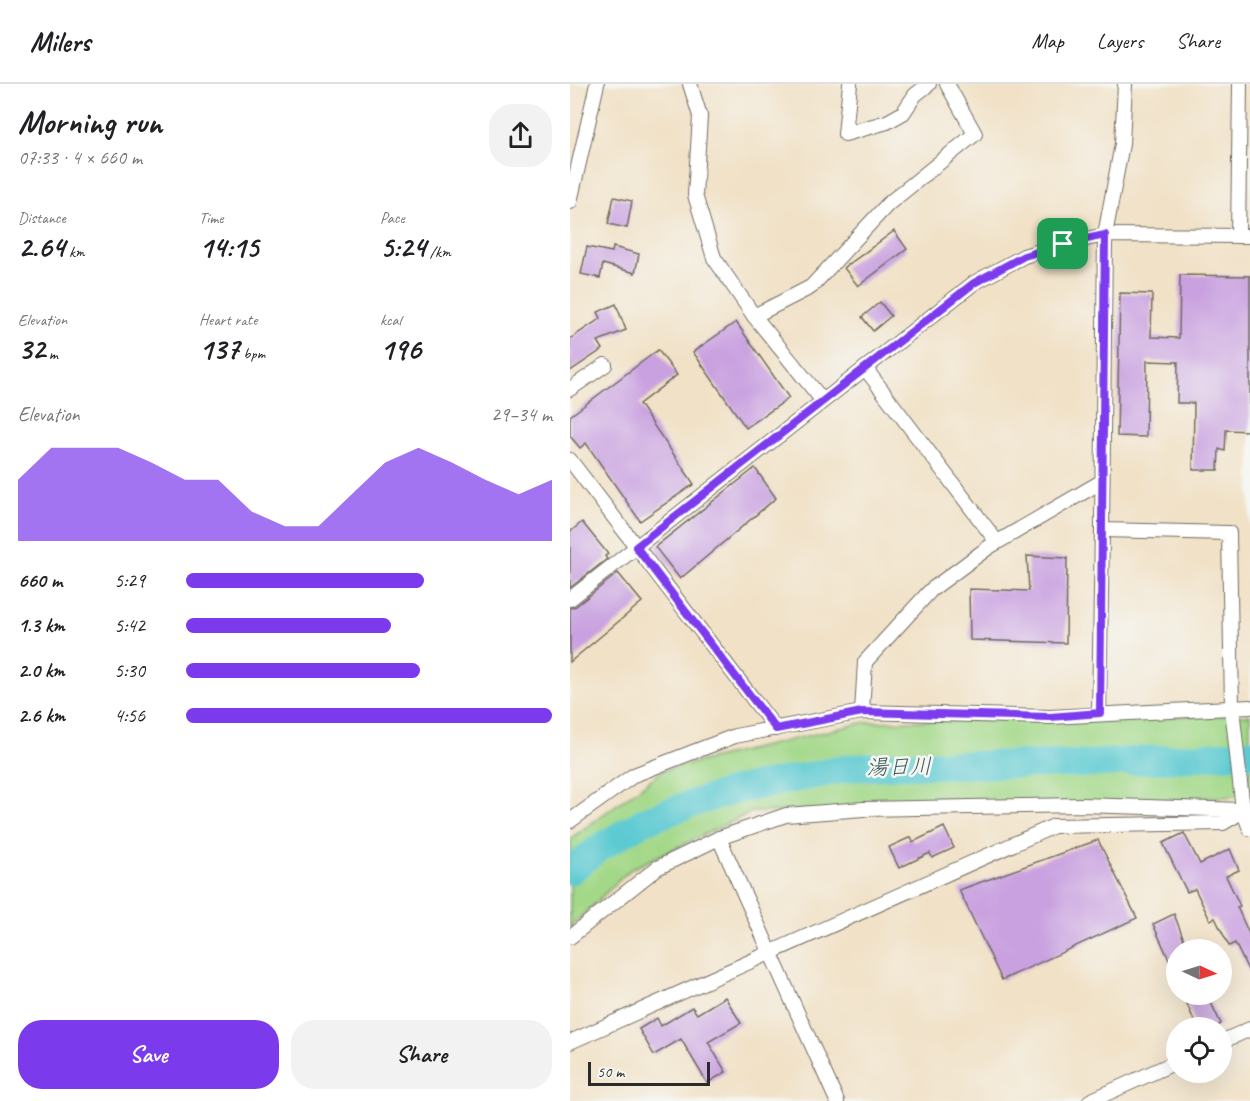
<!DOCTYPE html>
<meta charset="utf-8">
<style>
:root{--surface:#fff;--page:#f2f2f2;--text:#202124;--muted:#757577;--line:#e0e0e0;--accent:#7c3aed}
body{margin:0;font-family:Caveat,"Klee One",sans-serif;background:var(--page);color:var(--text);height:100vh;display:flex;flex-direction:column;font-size:22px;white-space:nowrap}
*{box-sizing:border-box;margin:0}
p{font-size:20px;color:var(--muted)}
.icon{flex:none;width:33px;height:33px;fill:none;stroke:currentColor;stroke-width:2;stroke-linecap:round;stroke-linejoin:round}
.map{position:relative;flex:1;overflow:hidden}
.side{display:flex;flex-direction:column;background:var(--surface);width:570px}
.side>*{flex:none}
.needle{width:39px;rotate:94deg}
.buttons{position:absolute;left:596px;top:855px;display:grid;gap:12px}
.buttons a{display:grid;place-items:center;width:66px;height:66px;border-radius:50%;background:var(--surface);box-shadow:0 6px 24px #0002;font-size:30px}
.scale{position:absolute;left:18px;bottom:15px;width:122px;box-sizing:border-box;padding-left:6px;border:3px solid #2b2b2b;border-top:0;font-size:16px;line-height:21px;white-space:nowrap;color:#2b2b2b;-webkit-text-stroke:4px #f6f6f2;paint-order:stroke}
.pin{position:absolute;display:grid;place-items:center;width:51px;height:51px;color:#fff;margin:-26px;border-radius:12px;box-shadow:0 3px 9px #0006}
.round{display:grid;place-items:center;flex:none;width:63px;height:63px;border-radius:24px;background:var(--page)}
.summary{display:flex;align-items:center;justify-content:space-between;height:102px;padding:0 18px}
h1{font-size:33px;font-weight:800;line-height:45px}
.metrics{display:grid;grid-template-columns:repeat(3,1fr);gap:9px;height:102px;padding:6px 18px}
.metrics div{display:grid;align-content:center}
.metrics b{font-size:30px;font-weight:800}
.metrics small{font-size:16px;font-weight:400}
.metrics p{font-size:16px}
.chart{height:168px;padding:12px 18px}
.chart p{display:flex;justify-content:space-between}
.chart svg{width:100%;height:108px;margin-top:6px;fill:var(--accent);opacity:.7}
.primary-button{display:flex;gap:12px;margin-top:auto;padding:12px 18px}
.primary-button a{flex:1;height:69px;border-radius:24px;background:var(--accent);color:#fff;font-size:24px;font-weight:800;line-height:69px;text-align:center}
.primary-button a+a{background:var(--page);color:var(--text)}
ul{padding:0 18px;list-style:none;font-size:20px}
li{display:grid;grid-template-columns:96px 72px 1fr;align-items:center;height:45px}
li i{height:15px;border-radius:8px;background:var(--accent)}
header{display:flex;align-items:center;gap:36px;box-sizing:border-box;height:84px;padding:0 30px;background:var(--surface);border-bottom:2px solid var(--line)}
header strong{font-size:28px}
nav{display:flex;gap:33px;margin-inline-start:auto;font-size:21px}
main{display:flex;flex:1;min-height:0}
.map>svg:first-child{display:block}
.green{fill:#a3d888;stroke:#67825a;stroke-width:1.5}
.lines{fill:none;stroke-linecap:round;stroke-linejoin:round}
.river{stroke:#5dcad2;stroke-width:28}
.building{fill:#c9a1e0}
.minor-casing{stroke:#706b61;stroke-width:16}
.minor{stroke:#fff;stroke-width:14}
.route-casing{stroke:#fff;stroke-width:12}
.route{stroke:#7c3aed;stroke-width:8}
.labels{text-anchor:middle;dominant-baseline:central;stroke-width:5;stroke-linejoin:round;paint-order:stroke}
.water-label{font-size:22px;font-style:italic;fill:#3a5b5d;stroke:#f6f6f2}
</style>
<header>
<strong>Milers</strong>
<nav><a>Map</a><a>Layers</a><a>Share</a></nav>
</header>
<main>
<section class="side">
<div class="summary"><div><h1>Morning run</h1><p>07:33 · 4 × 660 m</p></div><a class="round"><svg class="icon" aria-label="share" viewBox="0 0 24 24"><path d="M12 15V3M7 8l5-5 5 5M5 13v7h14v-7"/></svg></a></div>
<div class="metrics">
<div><p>Distance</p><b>2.64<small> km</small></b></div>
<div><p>Time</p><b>14:15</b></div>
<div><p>Pace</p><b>5:24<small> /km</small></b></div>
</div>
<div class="metrics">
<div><p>Elevation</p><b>32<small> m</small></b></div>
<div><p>Heart rate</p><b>137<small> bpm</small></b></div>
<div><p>kcal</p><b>196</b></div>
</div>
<div class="chart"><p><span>Elevation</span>29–34 m</p>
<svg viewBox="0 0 160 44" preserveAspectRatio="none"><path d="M0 44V19L10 6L20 6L30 6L40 12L50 19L60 19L70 32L80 38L90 38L100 25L110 12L120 6L130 12L140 19L150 25L160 19V44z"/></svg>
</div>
<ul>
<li><b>660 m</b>5:29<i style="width:65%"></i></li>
<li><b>1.3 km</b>5:42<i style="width:56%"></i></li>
<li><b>2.0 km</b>5:30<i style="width:64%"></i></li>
<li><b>2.6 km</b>4:56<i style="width:100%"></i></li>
</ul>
<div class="primary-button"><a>Save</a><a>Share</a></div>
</section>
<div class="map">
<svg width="680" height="1017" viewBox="0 0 680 1017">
<rect width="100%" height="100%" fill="#f6f6f2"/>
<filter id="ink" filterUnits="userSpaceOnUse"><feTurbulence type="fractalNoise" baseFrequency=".0167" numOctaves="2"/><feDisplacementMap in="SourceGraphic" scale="12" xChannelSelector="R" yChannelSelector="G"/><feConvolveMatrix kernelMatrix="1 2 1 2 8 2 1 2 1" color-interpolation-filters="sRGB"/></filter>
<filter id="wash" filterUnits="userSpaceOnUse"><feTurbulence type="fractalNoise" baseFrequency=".008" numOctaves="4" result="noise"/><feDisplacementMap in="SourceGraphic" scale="24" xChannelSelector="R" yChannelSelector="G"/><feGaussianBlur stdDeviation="1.35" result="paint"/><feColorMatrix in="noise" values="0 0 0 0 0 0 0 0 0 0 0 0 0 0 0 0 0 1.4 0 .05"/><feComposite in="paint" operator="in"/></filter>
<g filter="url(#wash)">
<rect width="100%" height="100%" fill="#f1e1c6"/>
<!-- green -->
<polygon class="green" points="680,631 680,711 530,722 182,728 61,785 0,843 0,755 94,686 296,638"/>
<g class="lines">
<!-- river -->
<polyline class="river" points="0,787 29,764 74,737 124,719 166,706 280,684 335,681 519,680 680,669"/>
</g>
<g id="blocks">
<!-- building -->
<g class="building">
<polygon points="44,113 62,117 57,144 38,140"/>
<polygon points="324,147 337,165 288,202 274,184"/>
<polygon points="17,163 42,168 43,163 69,170 65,189 33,180 30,194 11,190"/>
<polygon points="610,191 680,192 680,347 656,346 655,367 649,365 648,386 623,386 624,319 607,319 608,278 577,277 576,353 547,352 550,209 582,210 581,253 609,254"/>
<polygon points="310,218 321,232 303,247 292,233"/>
<polygon points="46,220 56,246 28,257 33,265 0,287 0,255 31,234 28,228"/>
<polygon points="166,238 219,314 176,344 123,268"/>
<polygon points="88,266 107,291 69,320 124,400 70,437 16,359 10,364 0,352 0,332"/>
<polygon points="185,384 206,414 110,495 85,463"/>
<polygon points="12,438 38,470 35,472 37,475 0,504 0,448"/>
<polygon points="457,472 497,474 496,559 400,556 399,505 459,507"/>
<polygon points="48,489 72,518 0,578 0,524 6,522"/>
<polygon points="374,743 384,764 362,774 360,769 329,784 319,763 341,753 343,758"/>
<polygon points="614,749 630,780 660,765 669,786 656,792 670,822 667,823 680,852 680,890 665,859 659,862 645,834 640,836 625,805 617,808 593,759"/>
<polygon points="528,756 567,834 432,896 389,806"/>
<polygon points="604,830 618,866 606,866 606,891 583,840"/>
<polygon points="613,910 637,910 651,940 644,944 627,944"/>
<polygon points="155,913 171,939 138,958 156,988 137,999 111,955 84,971 69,945 87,934 91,942 122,923 127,930"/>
</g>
</g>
</g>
<g filter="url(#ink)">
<use href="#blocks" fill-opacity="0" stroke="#706b61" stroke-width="1.5"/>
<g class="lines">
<!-- minor casing -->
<g class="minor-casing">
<g id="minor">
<polyline points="120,0 130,32 125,111 144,174 184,232 253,317"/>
<polyline points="280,0 275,50 317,38 333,29 345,11 359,0"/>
<polyline points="555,0 552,60 535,151 532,446 659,449 662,624 673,726 680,745"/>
<polyline points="0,118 27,0"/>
<polyline points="668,152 670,0"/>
<polyline points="184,232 241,203 318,120 405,50 377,0"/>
<polyline points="295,284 427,458"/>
<polyline points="0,305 35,281"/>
<polyline points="0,376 206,645"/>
<polyline points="0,515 404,199 454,172 493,160 535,151 680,152"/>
<polyline points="292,628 295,578 361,506 419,463 531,398"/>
<polyline points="529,629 532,446"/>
<polyline points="0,737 64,691 123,668 165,652 292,628 480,633 680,623"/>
<polyline points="149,754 267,1017"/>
<polyline points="0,853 87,784 149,754 216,731 293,725 512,721 673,726"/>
<polyline points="0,958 484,742 653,739 680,723"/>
<polyline points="651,958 680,945"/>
<polyline points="520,1017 606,978"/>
</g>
</g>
<!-- minor -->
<use href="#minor" class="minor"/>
</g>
</g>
<g class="lines" filter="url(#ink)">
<!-- route casing -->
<g class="route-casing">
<polygon id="route" points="535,151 530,629 480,633 292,628 206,645 66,463 404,199 454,172 493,160"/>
</g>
<!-- route -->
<use href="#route" class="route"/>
</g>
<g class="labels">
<!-- water labels -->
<g class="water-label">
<text transform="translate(329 683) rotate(-1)">湯日川</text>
</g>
</g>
</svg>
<div class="buttons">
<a><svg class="needle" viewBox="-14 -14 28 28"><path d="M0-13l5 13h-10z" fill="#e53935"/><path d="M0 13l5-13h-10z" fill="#757577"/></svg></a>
<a><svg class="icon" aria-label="locate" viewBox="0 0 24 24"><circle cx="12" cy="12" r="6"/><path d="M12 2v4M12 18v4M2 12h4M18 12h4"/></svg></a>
</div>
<div class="scale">50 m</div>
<div class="pin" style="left:493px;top:160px;background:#1e9e55"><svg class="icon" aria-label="arrive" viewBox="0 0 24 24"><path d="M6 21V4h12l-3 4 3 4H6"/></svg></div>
</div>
</main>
